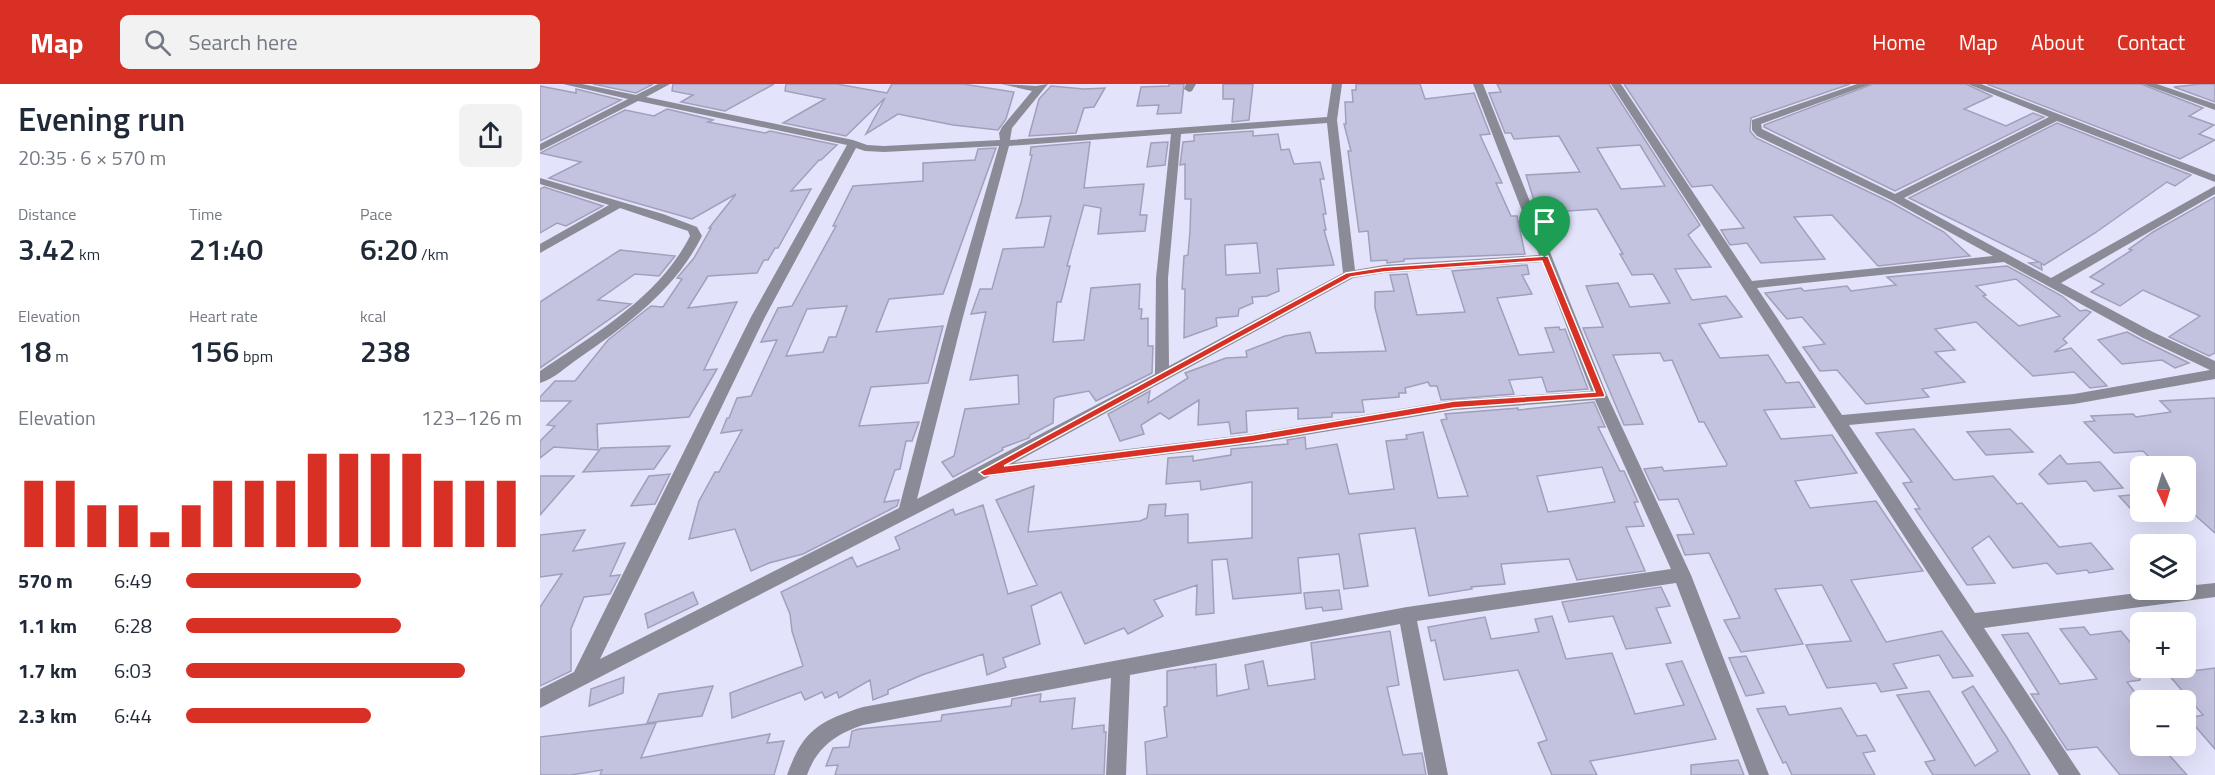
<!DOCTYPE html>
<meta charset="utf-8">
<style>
:root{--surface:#fff;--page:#f2f2f3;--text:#1f2937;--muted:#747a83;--accent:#d93025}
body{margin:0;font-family:"Titillium Web",sans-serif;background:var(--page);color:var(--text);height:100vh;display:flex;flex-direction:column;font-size:22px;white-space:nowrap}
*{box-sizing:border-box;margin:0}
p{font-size:20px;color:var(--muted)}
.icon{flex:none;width:33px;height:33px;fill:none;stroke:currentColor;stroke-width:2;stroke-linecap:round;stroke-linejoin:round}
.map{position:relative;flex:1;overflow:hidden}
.drawer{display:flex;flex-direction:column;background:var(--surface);width:540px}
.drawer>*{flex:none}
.needle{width:39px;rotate:176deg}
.fabs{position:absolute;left:1590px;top:372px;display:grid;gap:12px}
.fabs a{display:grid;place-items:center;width:66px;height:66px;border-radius:9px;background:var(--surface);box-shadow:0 6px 24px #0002;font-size:30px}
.pin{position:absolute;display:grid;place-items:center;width:51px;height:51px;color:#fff;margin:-62px -26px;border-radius:50% 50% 50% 0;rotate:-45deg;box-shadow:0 0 6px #0007}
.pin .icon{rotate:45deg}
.round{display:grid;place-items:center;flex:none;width:63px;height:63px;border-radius:9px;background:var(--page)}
.overview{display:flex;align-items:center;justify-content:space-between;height:102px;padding:0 18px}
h1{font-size:33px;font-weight:600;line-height:45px}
.stats{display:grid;grid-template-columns:repeat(3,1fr);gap:9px;height:102px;padding:6px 18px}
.stats div{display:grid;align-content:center}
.stats b{font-size:30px;font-weight:600}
.stats small{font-size:16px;font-weight:400}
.stats p{font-size:16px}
.chart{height:168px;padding:12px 18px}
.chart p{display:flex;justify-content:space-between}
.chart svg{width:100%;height:108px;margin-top:6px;stroke:var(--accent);stroke-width:6}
ul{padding:0 18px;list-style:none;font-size:20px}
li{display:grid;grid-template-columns:96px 72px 1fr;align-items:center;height:45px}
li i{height:15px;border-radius:8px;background:var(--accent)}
header{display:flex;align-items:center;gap:36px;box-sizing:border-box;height:84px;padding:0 30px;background:var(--accent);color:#fff}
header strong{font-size:28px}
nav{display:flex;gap:33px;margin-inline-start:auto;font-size:21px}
.search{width:420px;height:54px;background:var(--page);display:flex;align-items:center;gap:15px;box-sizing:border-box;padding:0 21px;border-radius:9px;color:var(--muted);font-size:22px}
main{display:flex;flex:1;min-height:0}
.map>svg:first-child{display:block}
.building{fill:#c3c3e0;stroke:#a0a0bc;stroke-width:1.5;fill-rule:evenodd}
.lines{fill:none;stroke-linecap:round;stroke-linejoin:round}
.minor{fill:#8b8b97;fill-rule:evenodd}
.route{fill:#d93025;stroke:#fff;stroke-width:1.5;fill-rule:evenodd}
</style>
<header>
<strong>Map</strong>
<div class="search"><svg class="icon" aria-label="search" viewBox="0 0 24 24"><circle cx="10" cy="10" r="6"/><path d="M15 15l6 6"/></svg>Search here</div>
<nav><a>Home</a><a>Map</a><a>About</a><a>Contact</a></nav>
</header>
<main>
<section class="drawer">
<div class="overview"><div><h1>Evening run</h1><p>20:35 · 6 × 570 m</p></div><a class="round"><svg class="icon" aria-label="share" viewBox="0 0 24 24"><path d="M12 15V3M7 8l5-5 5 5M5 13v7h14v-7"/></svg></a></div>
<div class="stats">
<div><p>Distance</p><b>3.42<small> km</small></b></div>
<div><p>Time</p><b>21:40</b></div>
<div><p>Pace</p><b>6:20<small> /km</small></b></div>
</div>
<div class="stats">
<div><p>Elevation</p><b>18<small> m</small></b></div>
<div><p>Heart rate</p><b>156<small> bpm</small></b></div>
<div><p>kcal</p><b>238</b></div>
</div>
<div class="chart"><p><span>Elevation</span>123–126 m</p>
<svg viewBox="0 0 160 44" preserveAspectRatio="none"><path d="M5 44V17M15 44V17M25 44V27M35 44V27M45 44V38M55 44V27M65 44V17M75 44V17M85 44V17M95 44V6M105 44V6M115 44V6M125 44V6M135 44V17M145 44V17M155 44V17"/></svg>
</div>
<ul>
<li><b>570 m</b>6:49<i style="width:52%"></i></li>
<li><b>1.1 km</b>6:28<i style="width:64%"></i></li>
<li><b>1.7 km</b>6:03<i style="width:83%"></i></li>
<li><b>2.3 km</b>6:44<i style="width:55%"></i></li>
</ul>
</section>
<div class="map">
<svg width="1675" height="691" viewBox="0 0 1675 691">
<rect width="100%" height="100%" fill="#e3e3fb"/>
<!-- building -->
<g class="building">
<polygon points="53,0 113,0 96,9"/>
<polygon points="133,0 234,0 185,27 141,18 153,11 132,7"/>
<polygon points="246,0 297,0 347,9 352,0 423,0 474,8 466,35 458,46 413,41 358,30 326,50 345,14 306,52 243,39 285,15 245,7"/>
<polygon points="629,0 644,0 641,29 617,30 619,21 597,22 601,3 629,2"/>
<polygon points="683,0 713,0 709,36 692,38 694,15 683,15"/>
<polygon points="816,0 880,0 885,15 934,9 950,50 940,51 962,99 956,99 971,132 977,132 985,170 864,175 864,177 847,179 847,176 831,177 828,147 819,148 808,67 811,67 804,40 806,40 805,18 813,18 812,6 816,6"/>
<path d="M 957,0 L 1069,0 L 1160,141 L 1148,151 L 1171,183 L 1135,185 L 1152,216 L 1186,212 L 1202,233 L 1159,240 L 1180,274 L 1228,271 L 1246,299 L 1259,298 L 1275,323 L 1224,326 L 1241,355 L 1292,351 L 1317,389 L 1255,397 L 1270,424 L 1336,417 L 1383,487 L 1311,496 L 1346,558 L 1402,547 L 1433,592 L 1413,594 L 1399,571 L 1353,580 L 1367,604 L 1341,608 L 1336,599 L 1287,604 L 1266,561 L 1311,557 L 1282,501 L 1235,505 L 1263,560 L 1201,568 L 1184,536 L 1200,534 L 1169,469 L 1145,471 L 1137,451 L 1154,450 L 1138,415 L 1119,416 L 1104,385 L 1122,383 L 1124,387 L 1186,382 L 1187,380 L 1164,338 L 1159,338 L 1132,276 L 1124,277 L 1120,269 L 1073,271 L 1103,340 L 1084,341 L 1043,244 L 1063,243 L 1046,202 L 1078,199 L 1090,223 L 1130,219 L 1113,190 L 1092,191 L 1080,170 L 1083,170 L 1057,125 L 998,129 L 986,91 L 1040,88 L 1019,52 L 974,55 L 971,49 L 965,49 L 949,9 L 961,8 ZM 1100,61 L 1125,102 L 1081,105 L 1057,64 Z"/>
<polygon points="1084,0 1310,0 1211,34 1210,47 1216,54 1350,118 1404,148 1430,172 1338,182 1292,131 1254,133 1285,175 1221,179 1207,159 1190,161 1181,146 1204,144 1172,101 1152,103"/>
<polygon points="1333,0 1426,0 1452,12 1424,25 1466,42 1493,29 1504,33 1355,107 1224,43 1224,41"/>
<polygon points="1447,0 1601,0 1663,24 1649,32 1674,41 1659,50 1675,56 1640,75"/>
<polygon points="1660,0 1675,0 1675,18 1634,3"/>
<polygon points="0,2 36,9 36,5 81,16 0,57"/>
<polygon points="511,2 544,5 565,4 554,23 544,24 536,49 489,52 499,15"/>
<polygon points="127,25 173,36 168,38 225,49 230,47 297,61 281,76 279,76 251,107 271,105 238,164 235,164 228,176 224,176 217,189 168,192 148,224 197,218 164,286 177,285 149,333 57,340 58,366 14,363 0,374 0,357 15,342 7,341 31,317 0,317 0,313 15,297 35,297 68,256 111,222 123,223 142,195 137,194 154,174 171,144 169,144 196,110 152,135 9,94 41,78 0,69 85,26 114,32"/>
<polygon points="1517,39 1651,91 1635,102 1627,98 1555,149 1504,181 1501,179 1502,186 1489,179 1499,178 1369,114"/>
<path d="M 713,47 L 713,52 L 738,50 L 741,66 L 749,65 L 754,80 L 780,78 L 784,95 L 780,95 L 786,130 L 783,130 L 786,146 L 784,146 L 794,181 L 737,185 L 739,207 L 727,212 L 712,213 L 713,219 L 699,225 L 698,232 L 676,234 L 677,242 L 644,254 L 645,205 L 642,205 L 644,172 L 648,171 L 650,147 L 651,115 L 645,115 L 645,80 L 640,81 L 643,58 L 654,57 L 654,51 ZM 717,159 L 720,189 L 686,191 L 685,161 Z"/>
<polygon points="550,58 544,104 604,100 600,131 607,131 605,147 558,150 561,124 544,121 527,182 530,182 521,218 517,218 513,258 544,256 551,204 600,200 599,225 602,225 601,235 608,234 608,262 613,262 612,289 556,317 549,307 517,313 514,315 513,339 490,351 489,354 462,364 463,366 413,393 402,378 414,372 425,325 479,320 478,291 430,296 446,228 431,230 440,205 452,205 463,165 504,163 511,132 476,134 481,119 492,71 490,71 491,63"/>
<polygon points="628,58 625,81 607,83 611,59"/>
<path d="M 456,64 L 403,210 L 349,215 L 336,248 L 403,242 L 388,299 L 331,303 L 319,342 L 379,338 L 372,357 L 366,357 L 360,385 L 355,386 L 344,418 L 359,416 L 357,422 L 263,470 L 229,479 L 211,487 L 195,445 L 149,455 L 159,417 L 175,388 L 179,388 L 202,346 L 181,349 L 187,334 L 189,334 L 197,314 L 211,312 L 237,256 L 221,258 L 238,224 L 252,222 L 296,142 L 293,142 L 313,102 L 383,97 L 383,79 L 435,76 L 438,65 ZM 307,222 L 296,253 L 289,253 L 283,268 L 246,272 L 267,225 Z"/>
<polygon points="4,103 63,122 26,142 17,139 0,149 0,105"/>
<polygon points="1675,113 1675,269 1669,272 1629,253 1660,232 1603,206 1580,222 1551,208 1564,200 1550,193 1592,166 1589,165 1613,148"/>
<polygon points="80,166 135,172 119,192 95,190 58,216 91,220 0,284 0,218"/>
<polygon points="987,181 989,190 982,191 992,210 957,214 979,271 1014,268 1005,244 1019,243 1020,246 1025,245 1048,305 1007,308 1002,293 969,296 974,310 901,316 897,302 890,302 888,298 865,304 866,309 859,309 859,313 822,316 824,328 792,329 792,333 758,335 758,324 706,327 707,348 691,350 689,338 658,341 659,316 629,335 620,329 601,341 604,350 580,357 568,330 610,307 608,319 648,294 645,289 686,274 707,273 706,267 745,252 770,248 776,269 846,267 835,224 835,208 854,207 850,191 867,190 877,231 925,228 912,187"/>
<path d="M 1467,182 L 1522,212 L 1540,227 L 1546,226 L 1551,228 L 1523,255 L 1527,259 L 1514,268 L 1531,264 L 1567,302 L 1550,304 L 1534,288 L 1493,292 L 1436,238 L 1395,245 L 1415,266 L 1395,268 L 1425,298 L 1382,305 L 1389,313 L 1326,320 L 1297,286 L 1280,287 L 1263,263 L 1285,260 L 1262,233 L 1247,235 L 1225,209 L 1261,204 L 1264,207 L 1307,202 L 1311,207 L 1356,201 L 1347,193 ZM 1476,195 L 1520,232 L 1479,242 L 1443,212 L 1446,211 L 1436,202 Z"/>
<polygon points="1587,248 1602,256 1649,279 1635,284 1622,276 1582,280 1558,256"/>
<polygon points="1675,314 1675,449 1646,423 1646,382 1618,382 1603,367 1574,369 1544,338 1555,337 1551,332 1593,330 1596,333 1631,328 1620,317"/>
<path d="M 1054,318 L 1065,343 L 1058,343 L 1080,387 L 1084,387 L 1098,418 L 1094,418 L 1104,442 L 1086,443 L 1105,487 L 1037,496 L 1029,475 L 961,480 L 965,500 L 931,503 L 932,505 L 889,512 L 875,444 L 819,450 L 828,502 L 804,505 L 799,470 L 758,474 L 761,509 L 693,515 L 687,475 L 672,476 L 674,529 L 656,531 L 657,501 L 614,516 L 623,532 L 588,550 L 584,544 L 545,560 L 521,508 L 491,522 L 500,560 L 463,574 L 466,583 L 447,591 L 443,570 L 382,591 L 348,606 L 348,610 L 333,616 L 330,596 L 299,614 L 297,608 L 285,614 L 282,608 L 265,616 L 261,608 L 192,634 L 190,609 L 263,582 L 252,547 L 250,530 L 241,508 L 312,473 L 317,483 L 360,465 L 355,453 L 413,425 L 415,431 L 443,421 L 468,510 L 497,501 L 456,416 L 494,402 L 488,448 L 600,437 L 607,434 L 609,421 L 626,420 L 625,432 L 648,430 L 648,459 L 712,454 L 712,398 L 661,406 L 660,397 L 626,400 L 628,374 L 653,372 L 653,377 L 691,371 L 691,365 L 748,360 L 747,356 L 765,353 L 766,365 L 797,360 L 809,410 L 854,405 L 846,357 L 867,355 L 866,351 L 883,348 L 898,414 L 928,412 L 901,336 L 907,335 L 905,330 L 978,324 L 978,326 ZM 1062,383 L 1075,418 L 1008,428 L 997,392 Z"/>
<polygon points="1374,345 1414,396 1453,392 1477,420 1482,419 1519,463 1551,459 1573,485 1549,489 1547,486 1517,490 1507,479 1473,484 1449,452 1432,464 1455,499 1427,501 1375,425 1380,425 1363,399 1372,398 1336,349"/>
<polygon points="1470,345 1493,368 1446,371 1427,348"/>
<polygon points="130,362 114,385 43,388 61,364"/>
<polygon points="1520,371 1527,380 1560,378 1583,404 1554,407 1546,397 1508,400 1499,390"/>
<polygon points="130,390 115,420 91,422 109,392"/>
<polygon points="0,392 34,392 0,431"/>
<polygon points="1600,410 1600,435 1579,412"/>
<polygon points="45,446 33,467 85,459 70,492 80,491 70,510 44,513 31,545 31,587 0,602 0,523 22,490 0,493 0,451"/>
<polygon points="1121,503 1130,522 1116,524 1131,559 1086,565 1073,532 1029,538 1022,518"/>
<polygon points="799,506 802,525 783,527 782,523 766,525 764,509"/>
<polygon points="153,508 158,520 108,544 105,530"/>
<polygon points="1012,532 1026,575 1072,569 1095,630 1144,621 1126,580 1142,577 1176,655 1050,677 1057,691 1012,691 998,659 1007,656 978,586 904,596 895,556 891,557 888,543 945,533 951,555 999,548 995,535"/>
<polygon points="1544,543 1550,551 1581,547 1600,570 1600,596 1587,598 1600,615 1600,662 1621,662 1647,691 1580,691 1557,663 1527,666 1491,610 1499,610 1462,551 1488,549 1520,600 1557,595 1520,545"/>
<polygon points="850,547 859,601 847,603 863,671 882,669 886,691 607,691 605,658 627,653 624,623 627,622 627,587 654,583 655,585 655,583 676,580 677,612 709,605 705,581 723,577 728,602 775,595 771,559"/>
<polygon points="1206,572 1224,609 1206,612 1189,574"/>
<polygon points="1675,584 1675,665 1648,634 1663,631 1628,590"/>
<polygon points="84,593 83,609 49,622 51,605"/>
<polygon points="173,602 162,632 107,639 119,610"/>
<polygon points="1433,602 1466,652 1490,691 1393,691 1385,678 1395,676 1357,611 1389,607 1435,682 1458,667 1422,608"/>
<polygon points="501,610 500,618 535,614 532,645 564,641 564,648 566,648 564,691 295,691 298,681 286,682 293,664 309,663 312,647 319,645 401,637 402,631 471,622 472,615"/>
<polygon points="1245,622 1249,631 1301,624 1317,652 1326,651 1335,667 1323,669 1335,691 1252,691 1246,678 1243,679 1217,625"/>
<polygon points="116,639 101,674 230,650 227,659 244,657 234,691 60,691 62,686 31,691 0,691 0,653"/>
<polygon points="1198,676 1204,691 1151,691 1151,681"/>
</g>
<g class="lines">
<!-- minor -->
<g class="minor">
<path d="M 23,0 L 42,0 L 96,11 L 118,0 L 130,0 L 106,13 L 313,56 L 327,61 L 344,62 L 460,56 L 459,49 L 462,43 L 492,7 L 461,0 L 496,2 L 508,0 L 472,44 L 470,56 L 787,33 L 792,0 L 802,0 L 797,36 L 815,186 L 844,181 L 999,171 L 933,0 L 943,0 L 1067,311 L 1151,491 L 1229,691 L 1209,691 L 1136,499 L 877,537 L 908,691 L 888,691 L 860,540 L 590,591 L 586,691 L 566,691 L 571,594 L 323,641 C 296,650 277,663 267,691 L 247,691 C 263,646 279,637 323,623 L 867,523 L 1131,485 L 1055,316 L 914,326 L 712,360 L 450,392 L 0,624 L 0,605 L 34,588 L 211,233 L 307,61 L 98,17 L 0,67 L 0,60 L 88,15 ZM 787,39 L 803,189 L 629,282 L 628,194 L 641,50 ZM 631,50 L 616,194 L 615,290 L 377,415 L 423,233 L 469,62 ZM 459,62 L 409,233 L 359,424 L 60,575 L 225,233 L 316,64 L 325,67 L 344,68 ZM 1002,178 L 1051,307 L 914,316 L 712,350 L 474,379 L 813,194 L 844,189 Z"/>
<polygon points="646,0 656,0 652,7 649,8 644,5"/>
<path d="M 1071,0 L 1081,0 L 1212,197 L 1453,172 L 1351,116 L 1217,52 L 1212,46 L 1212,36 L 1317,0 L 1331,0 L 1221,40 L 1222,45 L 1355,110 L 1509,33 L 1428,0 L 1441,0 L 1675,91 L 1675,98 L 1517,37 L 1364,114 L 1511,194 L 1675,102 L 1675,110 L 1521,199 L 1613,248 L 1675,277 L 1675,295 L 1534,320 L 1309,341 L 1435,529 L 1622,506 L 1646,506 L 1646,502 L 1675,499 L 1675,513 L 1444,544 L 1541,691 L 1519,691 ZM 1464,178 L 1603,254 L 1670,286 L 1534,310 L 1302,331 L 1217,204 Z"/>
<polygon points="1603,0 1617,0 1675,20 1675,26"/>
<path d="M 0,94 L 123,130 L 157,143 L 162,152 C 135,206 87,241 39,274 C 27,282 14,295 0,299 L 0,287 C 55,250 119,213 150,152 L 148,147 L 80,124 L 0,169 L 0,160 L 69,121 L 0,100 Z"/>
</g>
</g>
<!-- route -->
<path class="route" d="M 1008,172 L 1065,311 L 1064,313 L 914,324 L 712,358 L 444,392 L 439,388 L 806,189 L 844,183 ZM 1002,177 L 1055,308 L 914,317 L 712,351 L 464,382 L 811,193 L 844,188 Z"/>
</svg>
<div class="fabs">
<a><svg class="needle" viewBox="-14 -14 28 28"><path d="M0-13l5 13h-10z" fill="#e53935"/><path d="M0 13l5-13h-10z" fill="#747a83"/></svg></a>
<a><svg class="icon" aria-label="layers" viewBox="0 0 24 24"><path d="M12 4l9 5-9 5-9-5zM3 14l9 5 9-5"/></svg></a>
<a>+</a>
<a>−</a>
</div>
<div class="pin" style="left:1005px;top:174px;background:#1e9e55"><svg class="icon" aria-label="arrive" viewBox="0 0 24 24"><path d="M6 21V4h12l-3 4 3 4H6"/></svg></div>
</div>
</main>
